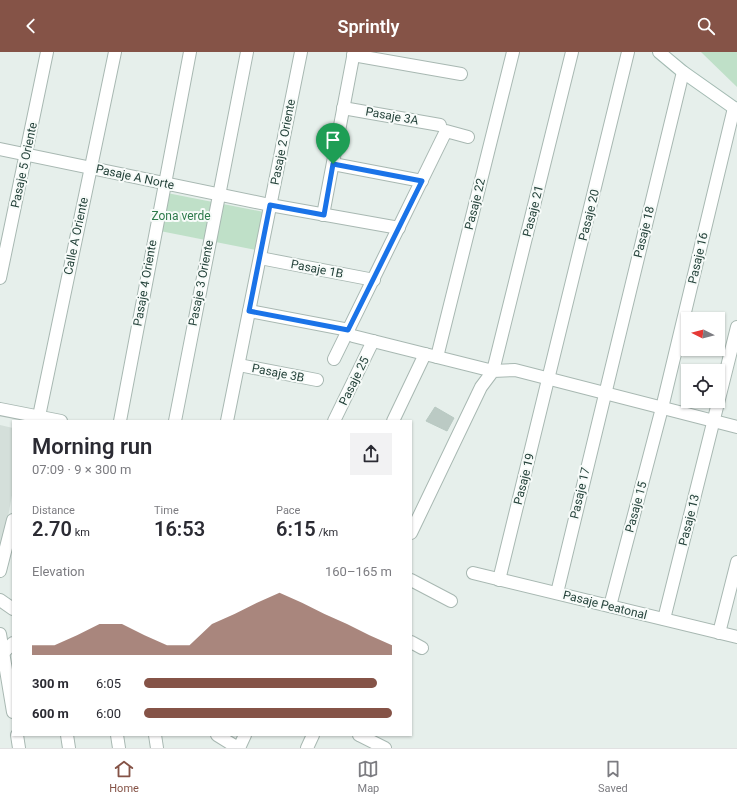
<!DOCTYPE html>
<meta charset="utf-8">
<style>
:root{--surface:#fff;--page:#f2f2f3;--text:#2b2b33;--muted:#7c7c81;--line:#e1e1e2;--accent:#855347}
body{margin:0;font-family:Roboto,sans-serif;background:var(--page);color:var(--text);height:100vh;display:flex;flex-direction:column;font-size:15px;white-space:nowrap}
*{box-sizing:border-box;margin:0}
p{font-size:13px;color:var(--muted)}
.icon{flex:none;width:22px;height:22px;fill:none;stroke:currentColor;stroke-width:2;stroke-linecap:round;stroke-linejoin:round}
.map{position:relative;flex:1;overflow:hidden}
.sheet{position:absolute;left:12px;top:368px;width:400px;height:316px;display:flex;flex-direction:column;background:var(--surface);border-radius:0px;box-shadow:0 1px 3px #0004}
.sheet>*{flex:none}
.needle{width:26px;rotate:276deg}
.fabs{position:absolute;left:681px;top:260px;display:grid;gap:8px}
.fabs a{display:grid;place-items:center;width:44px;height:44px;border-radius:0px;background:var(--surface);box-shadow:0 1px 3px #0004;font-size:20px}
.pin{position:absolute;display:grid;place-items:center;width:34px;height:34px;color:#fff;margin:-41px -17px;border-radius:50% 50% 50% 0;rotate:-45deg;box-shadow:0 0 4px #0007}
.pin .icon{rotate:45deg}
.round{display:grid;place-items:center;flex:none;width:42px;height:42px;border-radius:0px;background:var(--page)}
.overview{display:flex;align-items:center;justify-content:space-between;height:68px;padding:0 20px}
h1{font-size:22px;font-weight:600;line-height:30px}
.stats{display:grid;grid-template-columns:repeat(3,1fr);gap:6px;height:68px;padding:4px 20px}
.stats div{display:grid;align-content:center}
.stats b{font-size:20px;font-weight:600}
.stats small{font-size:11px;font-weight:400}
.stats p{font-size:11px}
.chart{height:112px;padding:8px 20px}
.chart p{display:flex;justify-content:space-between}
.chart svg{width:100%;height:72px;margin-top:4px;fill:var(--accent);opacity:.7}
ul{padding:0 20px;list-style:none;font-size:13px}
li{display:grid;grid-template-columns:64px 48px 1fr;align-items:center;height:30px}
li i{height:10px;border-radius:5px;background:var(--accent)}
header{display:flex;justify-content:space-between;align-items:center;height:52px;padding:0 20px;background:var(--accent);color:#fff;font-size:18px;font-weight:600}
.dock{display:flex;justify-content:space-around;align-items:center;height:56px;border-top:1px solid var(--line);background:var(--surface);font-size:11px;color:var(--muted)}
.dock a{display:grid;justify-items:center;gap:2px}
.dock .current{color:var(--accent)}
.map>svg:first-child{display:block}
.built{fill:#d4dfda}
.green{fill:#bfe0c8}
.building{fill:#bbcac4;stroke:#b8c9c2}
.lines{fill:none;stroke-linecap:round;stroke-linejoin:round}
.street-casing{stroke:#a8b8b2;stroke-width:14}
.secondary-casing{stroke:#a4bbb3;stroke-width:14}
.street{stroke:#fff;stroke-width:12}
.secondary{stroke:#fff;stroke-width:12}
.route-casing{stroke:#fff;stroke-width:8}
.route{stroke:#1a73e8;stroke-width:5}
.labels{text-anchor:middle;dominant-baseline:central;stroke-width:4;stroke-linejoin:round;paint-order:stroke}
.street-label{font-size:12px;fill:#24423a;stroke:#f7fbf9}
.park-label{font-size:12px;fill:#2d7a4b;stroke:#f7fbf9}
</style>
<header><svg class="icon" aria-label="back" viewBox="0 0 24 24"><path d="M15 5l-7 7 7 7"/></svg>Sprintly<svg class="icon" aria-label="search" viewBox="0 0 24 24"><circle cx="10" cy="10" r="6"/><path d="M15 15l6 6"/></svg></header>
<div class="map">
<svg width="737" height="696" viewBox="0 0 737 696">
<rect width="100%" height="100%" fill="#e6efeb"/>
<!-- built -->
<polygon class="built" points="0,373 13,376 13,438 3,492 0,497"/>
<!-- green -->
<g class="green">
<polygon points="701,0 737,0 737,35"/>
<polygon points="162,140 269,161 261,199 155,178"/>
</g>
<!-- building -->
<polygon class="building" points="435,355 454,366 447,379 426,369"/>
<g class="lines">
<!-- street casing -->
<g class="street-casing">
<g id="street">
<polyline points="353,3 461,22"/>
<polyline points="343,56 440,73"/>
<polyline points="0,97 270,153 399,176"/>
<polyline points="333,112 422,129"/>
<polyline points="323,163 354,0"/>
<polyline points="260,206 374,228"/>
<polyline points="0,226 47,0"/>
<polyline points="249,259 349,278"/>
<polyline points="353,284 493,319 572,0"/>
<polyline points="437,305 513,0"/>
<polyline points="334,307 446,79 468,85"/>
<polyline points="239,313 317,328"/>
<polyline points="0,357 61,369"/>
<polyline points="38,369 115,0"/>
<polyline points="120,369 190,0"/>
<polyline points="175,369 247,0"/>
<polyline points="227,369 301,0"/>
<polyline points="334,369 373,289"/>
<polyline points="393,369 425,302"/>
<polyline points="411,481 481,335 493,319 515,318 737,375"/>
<polyline points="0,519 13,468"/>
<polyline points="473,521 737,585"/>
<polyline points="411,528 451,549"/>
<polyline points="499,528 628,0"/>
<polyline points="557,541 683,20"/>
<polyline points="0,548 13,557"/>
<polyline points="610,554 662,356 734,56"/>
<polyline points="664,567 737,275"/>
<polyline points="719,581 737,510"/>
<polyline points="0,582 13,660"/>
<polyline points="411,590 422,596"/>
<polyline points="3,601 13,591"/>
<polyline points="17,683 19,696"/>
<polyline points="67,683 69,696"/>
<polyline points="117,683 119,696"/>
<polyline points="155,683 157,696"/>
<polyline points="217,683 238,696"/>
<polyline points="359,683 385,696"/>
<polyline points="239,696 245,683"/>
<polyline points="307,696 313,683"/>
</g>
</g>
<!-- secondary casing -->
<g class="secondary-casing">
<polyline id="secondary" points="659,0 683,20 737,58"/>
</g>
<!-- street -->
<use href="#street" class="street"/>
<!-- secondary -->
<use href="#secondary" class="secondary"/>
</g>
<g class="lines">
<!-- route casing -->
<g class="route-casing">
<polygon id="route" points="333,112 422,129 348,278 249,259 270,153 324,163"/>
</g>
<!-- route -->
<use href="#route" class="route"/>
</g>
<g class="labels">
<!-- street labels -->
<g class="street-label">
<text transform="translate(392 64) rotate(10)">Pasaje 3A</text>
<text transform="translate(283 90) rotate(-79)">Pasaje 2 Oriente</text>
<text transform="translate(24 113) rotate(-78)">Pasaje 5 Oriente</text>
<text transform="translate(135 125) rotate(12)">Pasaje A Norte</text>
<text transform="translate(475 152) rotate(-76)">Pasaje 22</text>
<text transform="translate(533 159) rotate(-76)">Pasaje 21</text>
<text transform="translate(589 163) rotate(-76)">Pasaje 20</text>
<text transform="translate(644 180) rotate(-76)">Pasaje 18</text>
<text transform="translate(76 184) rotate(-78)">Calle A Oriente</text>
<text transform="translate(698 206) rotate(-77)">Pasaje 16</text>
<text transform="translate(317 217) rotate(11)">Pasaje 1B</text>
<text transform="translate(145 231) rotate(-80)">Pasaje 4 Oriente</text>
<text transform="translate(201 231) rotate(-79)">Pasaje 3 Oriente</text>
<text transform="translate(278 321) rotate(11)">Pasaje 3B</text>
<text transform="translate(354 329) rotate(-64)">Pasaje 25</text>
<text transform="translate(524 427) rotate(-76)">Pasaje 19</text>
<text transform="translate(580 441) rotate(-77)">Pasaje 17</text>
<text transform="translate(636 455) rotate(-75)">Pasaje 15</text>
<text transform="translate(689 468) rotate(-76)">Pasaje 13</text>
<text transform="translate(605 553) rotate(14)">Pasaje Peatonal</text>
</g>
<!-- park labels -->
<g class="park-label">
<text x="181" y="164">Zona verde</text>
</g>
</g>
</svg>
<div class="fabs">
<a><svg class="needle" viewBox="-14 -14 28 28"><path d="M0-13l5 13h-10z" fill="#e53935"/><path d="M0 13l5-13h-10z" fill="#7c7c81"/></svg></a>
<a><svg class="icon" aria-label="locate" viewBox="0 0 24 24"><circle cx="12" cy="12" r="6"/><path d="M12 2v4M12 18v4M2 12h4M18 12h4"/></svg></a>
</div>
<div class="pin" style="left:333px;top:112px;background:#1e9e55"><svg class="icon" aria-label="arrive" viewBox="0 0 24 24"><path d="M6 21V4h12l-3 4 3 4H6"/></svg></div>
<section class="sheet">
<div class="overview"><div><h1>Morning run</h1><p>07:09 · 9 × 300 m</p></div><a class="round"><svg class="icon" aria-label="share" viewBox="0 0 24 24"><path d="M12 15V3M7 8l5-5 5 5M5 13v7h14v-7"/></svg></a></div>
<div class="stats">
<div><p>Distance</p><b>2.70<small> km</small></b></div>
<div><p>Time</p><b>16:53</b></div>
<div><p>Pace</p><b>6:15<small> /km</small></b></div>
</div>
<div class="chart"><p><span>Elevation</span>160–165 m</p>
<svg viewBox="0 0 160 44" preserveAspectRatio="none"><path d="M0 44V38L10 38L20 32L30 25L40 25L50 32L60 38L70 38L80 25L90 19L100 12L110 6L120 12L130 19L140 25L150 32L160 38V44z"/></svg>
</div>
<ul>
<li><b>300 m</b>6:05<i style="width:94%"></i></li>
<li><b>600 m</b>6:00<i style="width:100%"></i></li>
</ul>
</section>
</div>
<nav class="dock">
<a class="current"><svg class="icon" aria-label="home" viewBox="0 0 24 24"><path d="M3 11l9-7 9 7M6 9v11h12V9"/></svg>Home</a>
<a><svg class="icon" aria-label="map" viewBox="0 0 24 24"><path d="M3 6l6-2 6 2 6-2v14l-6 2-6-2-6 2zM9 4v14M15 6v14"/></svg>Map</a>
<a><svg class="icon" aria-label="saved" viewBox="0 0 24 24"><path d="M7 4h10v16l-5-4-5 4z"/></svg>Saved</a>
</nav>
